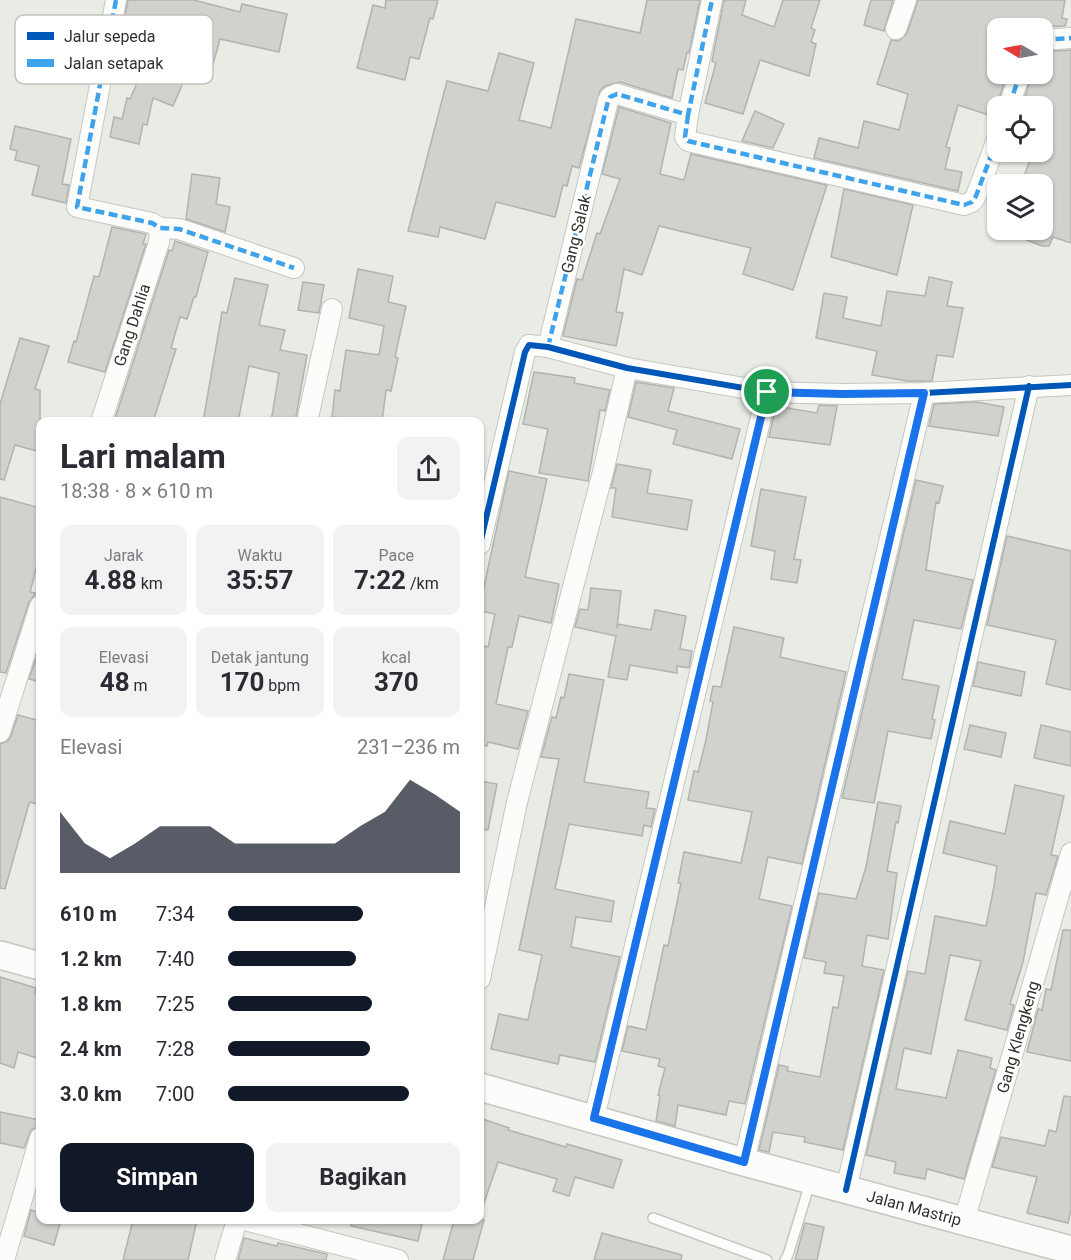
<!DOCTYPE html>
<html lang="id">
<meta charset="utf-8">
<style>
:root{--surface:#fff;--page:#f2f2f3;--text:#2b2b33;--muted:#7c7c81;--accent:#111827}
body{margin:0;font-family:Roboto,sans-serif;background:var(--page);color:var(--text);height:100vh;display:flex;flex-direction:column;font-size:22px;white-space:nowrap}
*{box-sizing:border-box;margin:0}
p{font-size:20px;color:var(--muted)}
.icon{flex:none;width:33px;height:33px;fill:none;stroke:currentColor;stroke-width:2;stroke-linecap:round;stroke-linejoin:round}
.map{position:relative;flex:1;overflow:hidden}
.drawer{position:absolute;left:36px;top:417px;width:448px;height:807px;display:flex;flex-direction:column;background:var(--surface);border-radius:12px;box-shadow:0 2px 4px #0004}
.drawer>*{flex:none}
.needle{width:39px;rotate:280deg}
.buttons{position:absolute;left:987px;top:18px;display:grid;gap:12px}
.buttons a{display:grid;place-items:center;width:66px;height:66px;border-radius:12px;background:var(--surface);box-shadow:0 2px 4px #0004;font-size:30px}
.pin{position:absolute;display:grid;place-items:center;width:51px;height:51px;color:#fff;margin:-26px;border:3px solid #fff;border-radius:50%;box-shadow:0 2px 6px #0007}
.round{display:grid;place-items:center;flex:none;width:63px;height:63px;border-radius:12px;background:var(--page)}
.headline{display:flex;align-items:center;justify-content:space-between;height:102px;padding:0 24px}
h1{font-size:33px;font-weight:700;line-height:45px}
.figures{display:grid;grid-template-columns:repeat(3,1fr);gap:9px;height:102px;padding:6px 24px}
.figures div{display:grid;align-content:center;border-radius:12px;background:var(--page);text-align:center}
.figures b{font-size:26px;font-weight:700}
.figures small{font-size:16px;font-weight:400}
.figures p{font-size:16px}
.chart{height:168px;padding:12px 24px}
.chart p{display:flex;justify-content:space-between}
.chart svg{width:100%;height:108px;margin-top:6px;fill:var(--accent);opacity:.7}
.button{display:flex;gap:12px;margin-top:auto;padding:12px 24px}
.button a{flex:1;height:69px;border-radius:12px;background:var(--accent);color:#fff;font-size:24px;font-weight:700;line-height:69px;text-align:center}
.button a+a{background:var(--page);color:var(--text)}
ul{padding:0 24px;list-style:none;font-size:20px}
li{display:grid;grid-template-columns:96px 72px 1fr;align-items:center;height:45px}
li i{height:15px;border-radius:8px;background:var(--accent)}
.map>svg:first-child{display:block}
.building{fill:#d1d2cd;stroke:#b1b3af;stroke-width:1.5}
.lines{fill:none;stroke-linecap:round;stroke-linejoin:round}
.lane-casing{stroke:#c5c7c2;stroke-width:12}
.street-casing{stroke:#c5c7c2;stroke-width:22}
.secondary-casing{stroke:#c5c7c2;stroke-width:30}
.lane{stroke:#fcfcfb;stroke-width:9}
.street{stroke:#fcfcfb;stroke-width:20}
.secondary{stroke:#fcfcfb;stroke-width:27}
.quiet{stroke:#3ea3eb;stroke-width:4.5;stroke-dasharray:9 4.5;stroke-linecap:butt}
.cycleway-casing{stroke:#fff;stroke-width:10}
.cycleway{stroke:#0057b8;stroke-width:6}
.route-casing{stroke:#fff;stroke-width:12}
.route{stroke:#1a73e8;stroke-width:8}
.labels{text-anchor:middle;dominant-baseline:central;stroke-width:4.5;stroke-linejoin:round;paint-order:stroke}
.street-label{font-size:16px;fill:#32332f;stroke:#fff}
.key{fill:#fff;stroke:#c2c2c1;stroke-width:1.5}
.key-label{font-size:16px;fill:#32332f}
</style>
<div class="map">
<svg width="1071" height="1260" viewBox="0 0 1071 1260">
<rect width="100%" height="100%" fill="#e9ebe5"/>
<!-- building -->
<g class="building">
<polygon points="128,0 194,0 240,12 242,4 287,14 279,52 220,39 212,68 192,62 173,106 153,98 147,125 143,124 139,144 110,137 114,117 122,119 127,98 130,99 151,51 120,43"/>
<polygon points="386,0 438,0 433,19 430,18 419,59 410,57 405,80 357,68 373,5 385,8"/>
<polygon points="647,0 700,0 689,53 687,52 683,70 678,69 672,98 620,82 605,86 600,91 579,168 572,166 567,186 563,185 555,217 496,202 485,239 440,227 438,237 408,231 447,81 488,91 499,53 534,63 519,120 551,128 576,19 640,33"/>
<polygon points="724,0 746,0 742,15 774,27 783,0 820,0 811,28 815,30 811,42 816,44 809,76 760,60 743,114 705,103 716,63 712,61"/>
<polygon points="871,0 893,0 884,31 864,25"/>
<polygon points="918,0 1065,0 1062,18 1067,19 1065,26 997,28 987,63 998,67 998,74 1007,74 998,102 998,118 958,105 946,147 950,148 945,169 962,172 958,191 814,158 819,138 858,148 864,121 899,130 908,94 877,84 891,40 899,41 907,33"/>
<polygon points="1071,50 1071,243 1053,237 1049,246 1042,246 1002,230 1042,230 1042,197 1047,184 1021,184 1033,152 1042,152 1042,106 1022,106 1032,74 1042,74 1042,52"/>
<polygon points="619,107 671,123 660,174 684,180 691,154 827,185 793,290 743,274 751,248 659,226 642,275 624,269 616,312 623,313 616,346 563,336 577,279 582,280 597,233 600,234 620,179 602,174"/>
<polygon points="755,111 784,124 773,148 742,141"/>
<polygon points="15,126 71,139 62,184 69,185 66,203 32,195 39,166 15,160 17,151 10,149"/>
<polygon points="192,174 220,178 216,204 230,207 225,232 186,219"/>
<polygon points="844,189 913,205 897,275 831,257"/>
<polygon points="112,227 146,234 143,244 146,244 105,372 68,362 74,341 76,342 94,276 99,277"/>
<polygon points="175,241 208,252 196,297 194,297 187,319 180,317 171,348 176,349 153,422 114,422 169,250 172,251"/>
<polygon points="358,269 393,276 388,302 406,306 395,357 398,358 391,391 386,390 382,422 332,417 335,390 340,391 346,350 379,355 384,326 349,318"/>
<polygon points="929,277 952,282 947,306 963,308 953,357 937,355 932,381 907,381 872,375 877,351 816,338 824,293 847,297 843,318 881,326 887,291 925,296"/>
<polygon points="235,278 268,285 259,325 285,330 280,350 307,355 295,422 271,422 279,373 249,366 238,422 203,422 222,312 227,313"/>
<polygon points="303,282 324,285 319,313 298,310"/>
<polygon points="20,338 49,346 35,389 40,390 40,452 15,445 4,480 0,479 0,404"/>
<polygon points="534,372 575,378 574,383 610,390 605,411 600,410 588,481 539,473 548,429 523,424"/>
<polygon points="636,382 674,388 668,411 740,429 732,459 673,444 677,430 628,417"/>
<polygon points="977,402 1004,407 998,436 929,426 934,404"/>
<polygon points="819,405 837,406 830,445 769,437 776,406 817,413"/>
<polygon points="617,464 651,470 647,493 692,500 687,530 612,517 616,488 611,488"/>
<polygon points="509,471 547,479 525,577 559,584 551,623 519,616 512,647 508,647 496,704 528,711 518,749 488,742 487,746 480,745 480,645 488,647 495,614 480,611 480,605"/>
<polygon points="916,480 943,486 939,503 936,502 926,570 973,580 961,629 914,620 902,679 939,686 932,719 935,720 931,739 888,731 874,803 842,798"/>
<polygon points="761,489 806,497 794,559 801,560 797,583 771,579 775,551 751,546"/>
<polygon points="0,497 40,508 40,554 30,592 36,593 29,602 6,673 0,672"/>
<polygon points="1007,536 1071,551 1071,690 1046,684 1056,640 987,625"/>
<polygon points="591,588 621,591 617,628 618,624 651,630 655,610 686,616 680,649 692,651 689,668 677,666 677,673 630,665 627,680 608,677 616,636 575,627 580,609 588,610"/>
<polygon points="734,627 784,638 780,657 846,672 802,864 768,857 759,899 792,906 745,1104 729,1101 726,1115 678,1105 675,1126 656,1121 660,1096 658,1095 665,1068 658,1066 660,1059 622,1051 628,1026 646,1030 664,945 668,946 681,883 678,883 684,852 741,863 752,812 688,800 694,771 698,772 706,740 713,702 710,701 713,686 721,687"/>
<polygon points="39,650 40,651 40,682 29,679"/>
<polygon points="978,662 1025,672 1021,696 973,686"/>
<polygon points="569,674 604,680 584,782 649,792 646,808 655,809 651,827 644,825 642,836 569,824 555,889 614,901 611,922 576,917 571,947 620,957 595,1062 560,1055 558,1064 491,1049 499,1014 528,1020 542,955 519,950 559,759 541,757 552,717 556,718 561,697 564,698"/>
<polygon points="18,715 40,721 40,805 30,802 28,807 5,889 0,888 0,744 8,741 11,736"/>
<polygon points="970,725 1006,733 1001,757 964,749"/>
<polygon points="1041,725 1071,732 1071,766 1034,758"/>
<polygon points="480,781 497,784 488,830 480,829"/>
<polygon points="1015,785 1064,796 1051,855 1058,856 1046,895 1036,893 1023,962 1010,1004 1014,1005 1007,1030 965,1020 981,961 950,955 931,1054 904,1048 896,1089 946,1098 958,1050 992,1058 990,1068 996,1070 964,1179 927,1169 925,1179 894,1173 896,1162 866,1155 908,971 925,974 935,916 986,926 993,892 997,866 943,853 950,821 1005,834"/>
<polygon points="878,802 901,806 898,823 896,822 887,871 897,873 888,939 867,935 862,966 884,970 843,1150 804,1142 805,1137 773,1132 769,1152 759,1150 779,1065 788,1067 787,1071 820,1077 833,1007 838,1008 844,976 824,973 826,962 804,958 819,893 856,899 866,867"/>
<polygon points="1063,930 1071,930 1071,1061 1027,1052 1038,1009 1042,1010 1046,989 1051,990"/>
<polygon points="0,977 36,988 35,993 40,995 40,1059 18,1052 14,1068 0,1063"/>
<polygon points="1064,1096 1071,1097 1071,1210 1068,1223 1027,1213 1037,1177 992,1167 1001,1137 1045,1146 1049,1130 1056,1132"/>
<polygon points="0,1112 40,1120 40,1126 31,1130 24,1148 0,1143"/>
<polygon points="480,1118 509,1128 508,1130 566,1147 567,1144 622,1160 613,1188 575,1177 569,1196 553,1191 557,1179 498,1162 483,1206 480,1206"/>
<polygon points="31,1210 40,1213 40,1220 61,1220 54,1245 24,1236"/>
<polygon points="133,1220 197,1220 188,1260 123,1260"/>
<polygon points="352,1220 423,1220 418,1241 351,1226"/>
<polygon points="454,1220 484,1220 473,1260 443,1260"/>
<polygon points="805,1223 824,1227 817,1260 795,1260"/>
<polygon points="602,1233 682,1255 681,1260 594,1260"/>
<polygon points="244,1238 277,1246 278,1243 327,1254 326,1260 238,1260"/>
</g>
<g class="lines">
<!-- lane casing -->
<g class="lane-casing">
<g id="lane">
<polyline points="653,1218 767,1260"/>
<polyline points="785,1260 788,1255 810,1183"/>
</g>
</g>
<!-- street casing -->
<g class="street-casing">
<g id="street">
<polyline points="116,0 77,207 152,223 160,228 179,229 294,268"/>
<polyline points="896,29 906,0"/>
<polyline points="1042,40 1071,38"/>
<polyline points="1009,106 1020,74"/>
<polyline points="688,115 685,137 688,141 964,205 972,202 976,196 998,137"/>
<polyline points="548,347 608,101 610,97 617,94 688,115 712,0"/>
<polyline points="101,422 159,242 160,228"/>
<polyline points="307,422 332,309"/>
<polyline points="480,544 525,352 529,345 548,347 627,368 767,392 843,394 924,393 1071,385"/>
<polyline points="0,732 40,606"/>
<polyline points="480,979 517,802 603,472 627,368"/>
<polyline points="594,1118 767,392"/>
<polyline points="744,1162 924,393"/>
<polyline points="846,1190 1029,386"/>
<polyline points="245,1220 398,1260"/>
<polyline points="964,1221 1071,853"/>
<polyline points="4,1260 40,1138"/>
<polyline points="225,1260 237,1220"/>
</g>
</g>
<!-- secondary casing -->
<g class="secondary-casing">
<g id="secondary">
<polyline points="0,955 40,966"/>
<polyline points="480,1087 744,1162 1071,1250"/>
</g>
</g>
<!-- lane -->
<use href="#lane" class="lane"/>
<!-- street -->
<use href="#street" class="street"/>
<!-- secondary -->
<use href="#secondary" class="secondary"/>
<!-- quiet -->
<g class="quiet">
<polyline points="116,0 77,207 152,223 160,228 179,229 294,268"/>
<polyline points="1042,40 1071,38"/>
<polyline points="1009,106 1020,74"/>
<polyline points="688,115 685,137 688,141 964,205 972,202 976,196 998,137"/>
<polyline points="548,347 608,101 610,97 617,94 688,115 712,0"/>
</g>
<!-- cycleway casing -->
<g class="cycleway-casing">
<g id="cycleway">
<polyline points="480,544 525,352 529,345 548,347 627,368 767,392 843,394 924,393 1071,385"/>
<polyline points="594,1118 767,392"/>
<polyline points="846,1190 1029,386"/>
</g>
</g>
<!-- cycleway -->
<use href="#cycleway" class="cycleway"/>
</g>
<g class="lines">
<!-- route casing -->
<g class="route-casing">
<polygon id="route" points="767,392 843,394 924,393 744,1162 594,1118"/>
</g>
<!-- route -->
<use href="#route" class="route"/>
</g>
<g class="labels">
<!-- street labels -->
<g class="street-label">
<text transform="translate(576 234) rotate(-76)">Gang Salak</text>
<text transform="translate(132 325) rotate(-72)">Gang Dahlia</text>
<text transform="translate(1018 1037) rotate(-74)">Gang Klengkeng</text>
<text transform="translate(914 1208) rotate(15)">Jalan Mastrip</text>
</g>
</g>
<!-- legend -->
<rect x="15" y="15" width="198" height="69" rx="9" class="key"/>
<rect x="27" y="32" width="27" height="8" fill="#0057b8"/>
<rect x="27" y="59" width="27" height="8" fill="#3ea3eb"/>
<g class="key-label">
<text x="64" y="42">Jalur sepeda</text>
<text x="64" y="69">Jalan setapak</text>
</g>
</svg>
<div class="buttons">
<a><svg class="needle" viewBox="-14 -14 28 28"><path d="M0-13l5 13h-10z" fill="#e53935"/><path d="M0 13l5-13h-10z" fill="#7c7c81"/></svg></a>
<a><svg class="icon" aria-label="locate" viewBox="0 0 24 24"><circle cx="12" cy="12" r="6"/><path d="M12 2v4M12 18v4M2 12h4M18 12h4"/></svg></a>
<a><svg class="icon" aria-label="layers" viewBox="0 0 24 24"><path d="M12 4l9 5-9 5-9-5zM3 14l9 5 9-5"/></svg></a>
</div>
<div class="pin" style="left:767px;top:392px;background:#1e9e55"><svg class="icon" aria-label="arrive" viewBox="0 0 24 24"><path d="M6 21V4h12l-3 4 3 4H6"/></svg></div>
<section class="drawer">
<div class="headline"><div><h1>Lari malam</h1><p>18:38 · 8 × 610 m</p></div><a class="round"><svg class="icon" aria-label="share" viewBox="0 0 24 24"><path d="M12 15V3M7 8l5-5 5 5M5 13v7h14v-7"/></svg></a></div>
<div class="figures">
<div><p>Jarak</p><b>4.88<small> km</small></b></div>
<div><p>Waktu</p><b>35:57</b></div>
<div><p>Pace</p><b>7:22<small> /km</small></b></div>
</div>
<div class="figures">
<div><p>Elevasi</p><b>48<small> m</small></b></div>
<div><p>Detak jantung</p><b>170<small> bpm</small></b></div>
<div><p>kcal</p><b>370</b></div>
</div>
<div class="chart"><p><span>Elevasi</span>231–236 m</p>
<svg viewBox="0 0 160 44" preserveAspectRatio="none"><path d="M0 44V19L10 32L20 38L30 32L40 25L50 25L60 25L70 32L80 32L90 32L100 32L110 32L120 25L130 19L140 6L150 12L160 19V44z"/></svg>
</div>
<ul>
<li><b>610 m</b>7:34<i style="width:58%"></i></li>
<li><b>1.2 km</b>7:40<i style="width:55%"></i></li>
<li><b>1.8 km</b>7:25<i style="width:62%"></i></li>
<li><b>2.4 km</b>7:28<i style="width:61%"></i></li>
<li><b>3.0 km</b>7:00<i style="width:78%"></i></li>
</ul>
<div class="button"><a>Simpan</a><a>Bagikan</a></div>
</section>
</div>
